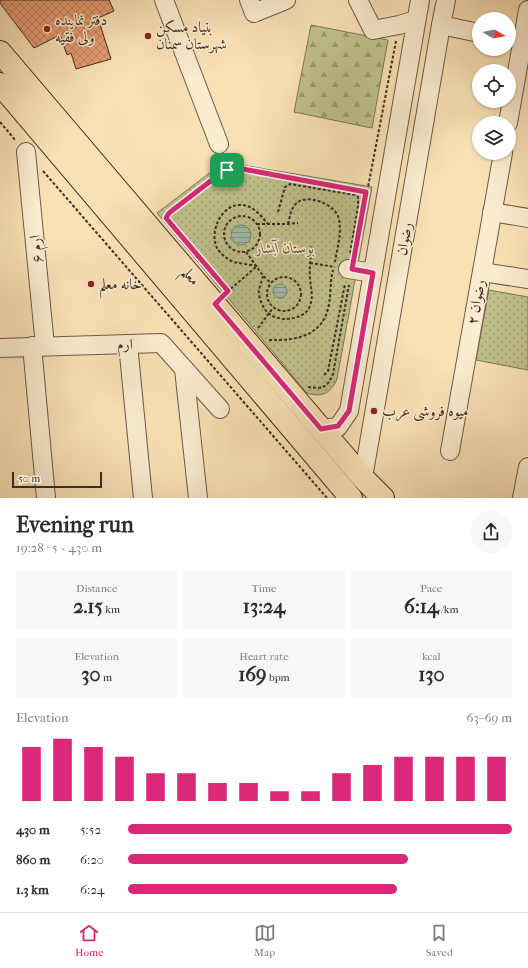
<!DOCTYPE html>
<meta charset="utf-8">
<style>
:root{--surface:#fff;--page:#f7f7f7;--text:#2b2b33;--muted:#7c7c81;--line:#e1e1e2;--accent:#db2777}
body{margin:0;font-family:"IM FELL French Canon",Amiri,serif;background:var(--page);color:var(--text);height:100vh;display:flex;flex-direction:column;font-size:15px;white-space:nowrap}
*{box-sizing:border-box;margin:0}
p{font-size:13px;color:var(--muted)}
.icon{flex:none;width:22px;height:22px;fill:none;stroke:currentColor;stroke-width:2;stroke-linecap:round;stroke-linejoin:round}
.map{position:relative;height:498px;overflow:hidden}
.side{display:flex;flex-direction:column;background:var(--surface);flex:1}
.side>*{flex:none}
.needle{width:26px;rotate:99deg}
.fabs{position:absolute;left:472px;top:12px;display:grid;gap:8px}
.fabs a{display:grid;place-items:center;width:44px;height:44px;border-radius:50%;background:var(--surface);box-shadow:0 1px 3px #0004;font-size:20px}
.scale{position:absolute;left:12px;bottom:10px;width:90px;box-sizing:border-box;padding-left:4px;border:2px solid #3f2c22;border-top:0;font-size:11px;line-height:14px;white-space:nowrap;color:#3f2c22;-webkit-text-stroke:3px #fbecd0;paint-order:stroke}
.pin{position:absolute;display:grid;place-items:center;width:34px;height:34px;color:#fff;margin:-17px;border-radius:8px;box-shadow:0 2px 6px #0006}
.round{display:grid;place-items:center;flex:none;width:42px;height:42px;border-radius:21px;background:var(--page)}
.summary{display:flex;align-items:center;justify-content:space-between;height:68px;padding:0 16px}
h1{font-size:22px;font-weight:700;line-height:30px}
.figures{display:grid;grid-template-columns:repeat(3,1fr);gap:6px;height:68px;padding:4px 16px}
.figures div{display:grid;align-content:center;border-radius:0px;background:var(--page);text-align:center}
.figures b{font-size:20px;font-weight:700}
.figures small{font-size:11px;font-weight:400}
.figures p{font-size:11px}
.chart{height:112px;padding:8px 16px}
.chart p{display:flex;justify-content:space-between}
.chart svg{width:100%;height:72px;margin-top:4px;stroke:var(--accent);stroke-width:6}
ul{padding:0 16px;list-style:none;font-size:13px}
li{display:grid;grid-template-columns:64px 48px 1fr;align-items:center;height:30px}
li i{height:10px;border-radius:5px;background:var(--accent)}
.dock{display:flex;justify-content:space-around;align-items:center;height:56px;border-top:1px solid var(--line);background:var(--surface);font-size:11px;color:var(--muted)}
.dock a{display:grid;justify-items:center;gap:2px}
.dock .active{color:var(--accent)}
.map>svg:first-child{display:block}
.forest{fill:url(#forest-firs);stroke:#807757}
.park{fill:url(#park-dots);stroke:#807757}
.water{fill:url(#water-rules);stroke:#788475}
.building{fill:url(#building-cross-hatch);stroke:#3f2c22}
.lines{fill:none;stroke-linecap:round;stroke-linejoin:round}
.minor-casing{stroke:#6e5947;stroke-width:20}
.major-casing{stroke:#3f2c22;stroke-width:24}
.path{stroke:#3f2c22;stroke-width:2;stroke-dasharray:3 2;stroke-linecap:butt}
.minor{stroke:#fbecd0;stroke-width:18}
.major{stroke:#f9e1b6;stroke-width:22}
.route-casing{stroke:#fff;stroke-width:8}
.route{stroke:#db2777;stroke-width:5}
.poi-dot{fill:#8f2418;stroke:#fbecd0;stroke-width:1.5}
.labels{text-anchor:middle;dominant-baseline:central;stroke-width:3;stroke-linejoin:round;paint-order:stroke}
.poi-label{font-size:15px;fill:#3f2c22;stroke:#fbecd0;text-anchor:start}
.street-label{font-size:15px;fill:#3f2c22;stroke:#fbecd0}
.park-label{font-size:15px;font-style:italic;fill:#5f523c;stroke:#fbecd0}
</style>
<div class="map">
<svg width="528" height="498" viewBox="0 0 528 498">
<defs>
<pattern id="forest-firs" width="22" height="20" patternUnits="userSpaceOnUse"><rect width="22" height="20" fill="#c0c28c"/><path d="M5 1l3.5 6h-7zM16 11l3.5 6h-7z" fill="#9d9e72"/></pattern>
<pattern id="park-dots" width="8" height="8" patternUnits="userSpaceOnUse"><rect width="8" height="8" fill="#c0c28c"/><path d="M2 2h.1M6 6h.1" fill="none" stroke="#9d9e72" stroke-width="1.8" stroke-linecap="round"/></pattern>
<pattern id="water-rules" width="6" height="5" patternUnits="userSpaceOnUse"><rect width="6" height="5" fill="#9ebeac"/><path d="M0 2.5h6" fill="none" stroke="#829b8c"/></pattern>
<pattern id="building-cross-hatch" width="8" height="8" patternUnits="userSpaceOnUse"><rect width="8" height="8" fill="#e79c74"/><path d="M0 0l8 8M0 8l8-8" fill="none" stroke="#bd7f5f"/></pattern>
</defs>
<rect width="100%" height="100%" fill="#f9e1b6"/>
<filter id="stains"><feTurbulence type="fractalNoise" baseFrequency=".005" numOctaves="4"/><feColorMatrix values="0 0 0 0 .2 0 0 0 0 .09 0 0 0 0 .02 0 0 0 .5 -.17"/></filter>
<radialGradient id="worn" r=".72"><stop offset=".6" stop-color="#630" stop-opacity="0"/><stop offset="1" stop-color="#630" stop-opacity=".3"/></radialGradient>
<!-- forest -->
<polygon class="forest" points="311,25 388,40 372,128 294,112"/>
<!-- park -->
<g class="park">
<path d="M 224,162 L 372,187 L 337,379 C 331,393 322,398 307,393 L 157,213 Z"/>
<polygon points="489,290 528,297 528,370 476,360"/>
</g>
<!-- water -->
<g class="water">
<circle cx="241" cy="235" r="10"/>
<circle cx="280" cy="291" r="7"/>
</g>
<!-- building -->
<polygon class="building" points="0,0 109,0 114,11 98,18 111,59 76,69 71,53 67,55 60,35 34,48 0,3"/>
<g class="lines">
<!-- minor casing -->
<g class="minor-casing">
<g id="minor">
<polyline points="164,0 219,144"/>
<polyline points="249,0 254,13 286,0"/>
<polyline points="358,0 373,30 399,25 416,20"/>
<polyline points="441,25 479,33"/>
<polyline points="508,123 528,10"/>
<polyline points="26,152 45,346"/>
<polyline points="492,212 528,218"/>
<polyline points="348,269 373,273"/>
<polyline points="482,272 528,279"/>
<polyline points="128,344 143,498"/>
<polyline points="32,346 46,498"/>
<polyline points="0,348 161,343 220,409"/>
<polyline points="184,369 198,498"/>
<polyline points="321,429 338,427 349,411 420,0"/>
<polyline points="450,451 503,153"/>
<polyline points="363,478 441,25 446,0"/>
<polyline points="522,498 528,467"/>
</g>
</g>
<!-- major casing -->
<g class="major-casing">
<g id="major">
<polyline points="0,52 363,478 383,498"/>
<polyline points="0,84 351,498"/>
</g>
</g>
<!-- path -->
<g class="path">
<polyline points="0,122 16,141"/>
<polyline points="222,157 227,170"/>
<polyline points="43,171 327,498"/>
<polyline points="278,212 285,187 290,184 355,195 358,197 358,206 350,254"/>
<circle cx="242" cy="234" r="18"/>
<polyline points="257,224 288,224 298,223"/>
<path d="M 288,224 C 290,216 291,207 298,202 C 310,194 336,205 339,219 C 342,234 337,248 335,262"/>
<polyline points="183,238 166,218 169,213 221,173 232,167 366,192"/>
<path d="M 246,252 C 254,262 260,274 270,282"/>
<polyline points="355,255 396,41"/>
<polyline points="310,263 335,267"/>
<path d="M 257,266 C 249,264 235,264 228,259 C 222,255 216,249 215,242 C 212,227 223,204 241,205 C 253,205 261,216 268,224"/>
<path d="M 263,276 C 262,282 258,289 259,294 C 260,301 263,308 268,313 C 278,322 302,321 309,308 C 314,298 311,289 310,279 C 309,267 311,256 312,245"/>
<circle cx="284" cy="294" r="17"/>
<polyline points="227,292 257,266"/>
<polyline points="258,328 273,308"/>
<path d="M 269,340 C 296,341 324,336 329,304 C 331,293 330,281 333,270"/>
<polyline points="324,375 328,371 345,284"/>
<path d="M 308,387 C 323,389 327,388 333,374 L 349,285"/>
</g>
<!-- minor -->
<use href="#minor" class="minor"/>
<!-- major -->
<use href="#major" class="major"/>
</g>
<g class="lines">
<!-- route casing -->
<g class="route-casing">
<polygon id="route" points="232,167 366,192 352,269 373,273 349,411 338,426 321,429 215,304 228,291 166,218 169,213 221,173"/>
</g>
<!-- route -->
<use href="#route" class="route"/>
</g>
<!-- markers -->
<g class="poi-dot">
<circle cx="47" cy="29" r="4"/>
<circle cx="148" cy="36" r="4"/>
<circle cx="91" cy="284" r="4"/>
<circle cx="374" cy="411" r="4"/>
</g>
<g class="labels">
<!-- poi labels -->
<g class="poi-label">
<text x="55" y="20">دفتر نماینده<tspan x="55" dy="17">ولی فقیه</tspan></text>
<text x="156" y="27">بنیاد مسکن<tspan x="156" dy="17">شهرستان سمنان</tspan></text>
<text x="99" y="284">خانه معلم</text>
<text x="382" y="411">میوه فروشی عرب</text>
</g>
<!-- street labels -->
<g class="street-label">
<text transform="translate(404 239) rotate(-80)">رضوان</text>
<text transform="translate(36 249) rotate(-96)">ارم ۶</text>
<text transform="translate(191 276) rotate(50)">معلم</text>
<text transform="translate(476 302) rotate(-80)">رضوان ۲</text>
<text transform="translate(125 344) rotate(-1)">ارم</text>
</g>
<!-- park labels -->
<g class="park-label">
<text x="285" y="248">بوستان آبشار</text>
</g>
</g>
<rect width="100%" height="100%" filter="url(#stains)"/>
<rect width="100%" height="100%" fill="url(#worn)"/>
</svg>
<div class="fabs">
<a><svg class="needle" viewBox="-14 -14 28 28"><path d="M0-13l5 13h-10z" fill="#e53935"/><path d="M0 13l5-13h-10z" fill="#7c7c81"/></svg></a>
<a><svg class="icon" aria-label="locate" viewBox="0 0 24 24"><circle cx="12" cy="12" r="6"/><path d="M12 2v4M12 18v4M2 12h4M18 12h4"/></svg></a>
<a><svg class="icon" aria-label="layers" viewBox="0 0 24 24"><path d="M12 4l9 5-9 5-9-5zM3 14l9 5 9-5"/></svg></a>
</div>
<div class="scale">50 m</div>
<div class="pin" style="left:227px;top:170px;background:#1e9e55"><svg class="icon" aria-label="arrive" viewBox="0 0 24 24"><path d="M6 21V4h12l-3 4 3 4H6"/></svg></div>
</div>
<section class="side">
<div class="summary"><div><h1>Evening run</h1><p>19:28 · 5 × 430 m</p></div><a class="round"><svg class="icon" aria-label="share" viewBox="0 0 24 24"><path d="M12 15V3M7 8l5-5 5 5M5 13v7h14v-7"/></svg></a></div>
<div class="figures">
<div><p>Distance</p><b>2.15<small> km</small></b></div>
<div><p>Time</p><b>13:24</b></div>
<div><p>Pace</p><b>6:14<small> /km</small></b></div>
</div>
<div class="figures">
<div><p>Elevation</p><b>30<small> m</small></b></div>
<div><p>Heart rate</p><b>169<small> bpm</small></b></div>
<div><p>kcal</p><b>130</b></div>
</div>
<div class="chart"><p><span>Elevation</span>63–69 m</p>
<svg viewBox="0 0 160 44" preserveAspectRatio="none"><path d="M5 44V11M15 44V6M25 44V11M35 44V17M45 44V27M55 44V27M65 44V33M75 44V33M85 44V38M95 44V38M105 44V27M115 44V22M125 44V17M135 44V17M145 44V17M155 44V17"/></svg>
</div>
<ul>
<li><b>430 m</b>5:52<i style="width:100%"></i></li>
<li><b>860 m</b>6:20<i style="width:73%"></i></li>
<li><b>1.3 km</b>6:24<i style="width:70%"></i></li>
</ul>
</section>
<nav class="dock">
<a class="active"><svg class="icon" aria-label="home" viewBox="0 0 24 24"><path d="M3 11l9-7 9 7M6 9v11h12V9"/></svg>Home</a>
<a><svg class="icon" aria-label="map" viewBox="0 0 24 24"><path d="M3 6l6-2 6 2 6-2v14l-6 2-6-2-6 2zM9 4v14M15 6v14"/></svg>Map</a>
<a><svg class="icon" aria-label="saved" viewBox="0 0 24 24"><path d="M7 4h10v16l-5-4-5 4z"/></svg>Saved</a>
</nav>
